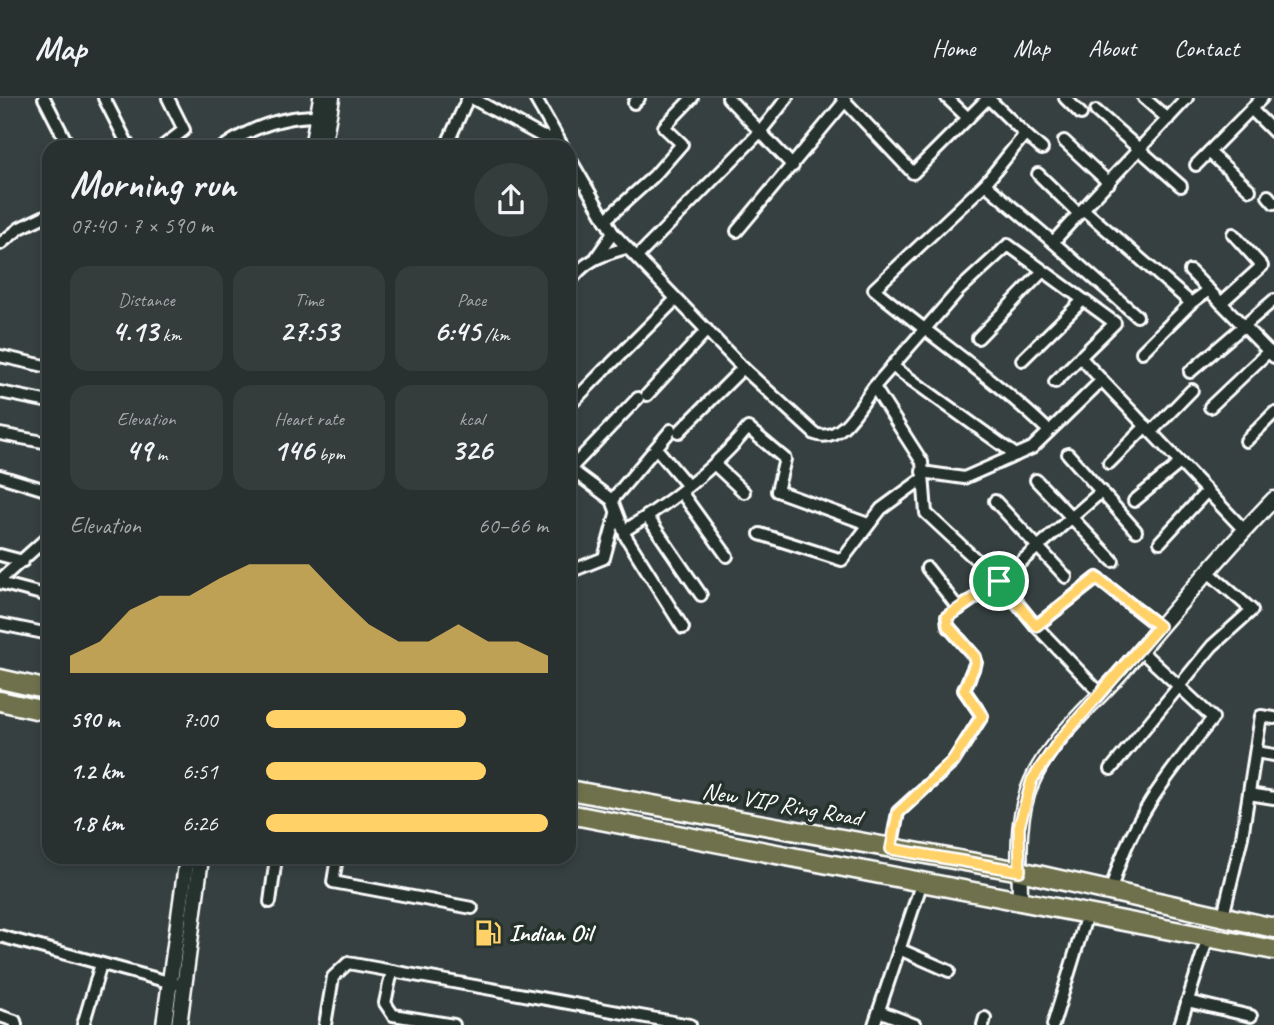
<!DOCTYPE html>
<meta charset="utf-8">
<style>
:root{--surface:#283030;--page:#343c3c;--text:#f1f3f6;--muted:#a5a9ab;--line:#444b4c;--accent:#ffd166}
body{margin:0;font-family:Caveat,sans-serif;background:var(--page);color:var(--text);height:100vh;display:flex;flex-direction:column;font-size:26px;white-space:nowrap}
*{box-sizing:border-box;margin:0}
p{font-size:23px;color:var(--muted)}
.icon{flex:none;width:38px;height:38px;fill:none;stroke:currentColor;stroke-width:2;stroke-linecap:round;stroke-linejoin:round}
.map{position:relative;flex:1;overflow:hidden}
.side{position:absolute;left:42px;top:42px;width:534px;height:724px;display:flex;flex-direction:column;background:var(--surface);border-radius:21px;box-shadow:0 4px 10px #0003,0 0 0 2px var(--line)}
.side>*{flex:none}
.pin{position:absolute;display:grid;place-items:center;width:60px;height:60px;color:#fff;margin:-30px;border:4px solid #fff;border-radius:50%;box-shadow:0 2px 7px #0007}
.round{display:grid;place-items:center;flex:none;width:74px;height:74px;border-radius:37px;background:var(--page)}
.summary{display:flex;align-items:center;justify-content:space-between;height:119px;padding:0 28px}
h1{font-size:38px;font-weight:800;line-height:52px}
.figures{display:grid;grid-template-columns:repeat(3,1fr);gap:10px;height:119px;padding:7px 28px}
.figures div{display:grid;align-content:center;border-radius:18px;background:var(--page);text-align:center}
.figures b{font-size:30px;font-weight:800}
.figures small{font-size:19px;font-weight:400}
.figures p{font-size:19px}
.chart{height:196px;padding:14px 28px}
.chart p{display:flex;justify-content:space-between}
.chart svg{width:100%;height:126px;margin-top:7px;fill:var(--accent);opacity:.7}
ul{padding:0 28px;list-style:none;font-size:23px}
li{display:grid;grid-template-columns:112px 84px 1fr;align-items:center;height:52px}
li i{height:18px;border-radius:9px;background:var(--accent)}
header{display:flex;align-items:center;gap:42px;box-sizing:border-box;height:98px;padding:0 35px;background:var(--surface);border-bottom:2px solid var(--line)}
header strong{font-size:33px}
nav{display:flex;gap:38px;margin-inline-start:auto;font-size:24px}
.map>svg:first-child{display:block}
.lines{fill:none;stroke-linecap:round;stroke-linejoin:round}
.minor-casing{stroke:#fff;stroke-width:16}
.tertiary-casing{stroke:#fff;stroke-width:19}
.primary-casing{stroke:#fff;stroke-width:23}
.minor{stroke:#26332d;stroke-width:10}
.tertiary{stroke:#26332d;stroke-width:14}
.primary{stroke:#6e714b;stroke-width:18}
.route-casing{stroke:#fff;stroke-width:14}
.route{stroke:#ffd166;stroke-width:9}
.labels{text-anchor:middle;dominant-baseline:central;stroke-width:7;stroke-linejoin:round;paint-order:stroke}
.street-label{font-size:24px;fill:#fff;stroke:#26332d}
.poi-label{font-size:24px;font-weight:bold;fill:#fff;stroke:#26332d;text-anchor:start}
</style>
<header>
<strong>Map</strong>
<nav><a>Home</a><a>Map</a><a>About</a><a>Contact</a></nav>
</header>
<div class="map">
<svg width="1274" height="927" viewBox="0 0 1274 927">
<rect width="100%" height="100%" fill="#364040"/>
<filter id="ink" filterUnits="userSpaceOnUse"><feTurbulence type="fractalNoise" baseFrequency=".0143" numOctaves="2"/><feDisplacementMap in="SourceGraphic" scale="14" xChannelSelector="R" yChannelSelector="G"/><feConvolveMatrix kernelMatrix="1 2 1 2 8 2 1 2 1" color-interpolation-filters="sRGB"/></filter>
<g filter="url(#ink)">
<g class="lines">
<!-- minor casing -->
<g class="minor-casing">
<g id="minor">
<polyline points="44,0 69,49"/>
<polyline points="104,0 129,49"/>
<polyline points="472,0 541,38 559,42"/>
<polyline points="535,0 563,49"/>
<polyline points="728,0 793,68"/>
<polyline points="842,0 913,75 987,1"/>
<polyline points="947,0 968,20"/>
<path d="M 988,0 L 1025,36 L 985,86 L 874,191 C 932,239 995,281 1049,333"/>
<polyline points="1065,0 1081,16"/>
<polyline points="1144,0 1168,21"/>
<polyline points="1187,0 1083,111 1191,205"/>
<polyline points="634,5 639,0"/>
<polyline points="1251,11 1274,34"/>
<polyline points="1096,13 1181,88"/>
<polyline points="1025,36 1042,51"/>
<polyline points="1064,43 1109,85"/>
<polyline points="162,49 184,32 168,0"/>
<path d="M 223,49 C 252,29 283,18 318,18"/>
<polyline points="452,49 447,46 468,0"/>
<polyline points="1209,54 1250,92"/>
<polyline points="569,59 613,135 597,158"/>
<polyline points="1196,67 1262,0"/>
<polyline points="1038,76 1079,116"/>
<polyline points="985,86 1053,144"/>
<polyline points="1268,98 1274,105"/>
<polyline points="1083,111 1053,144 1137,218"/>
<polyline points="605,122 654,78 682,46 664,29 692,0"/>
<polyline points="737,133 845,3"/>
<path d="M 613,135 L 743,270 L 815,336 C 842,346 860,307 874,289"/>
<polyline points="0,146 20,130 49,116"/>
<polyline points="637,159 760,34 787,0"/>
<polyline points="1190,173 1274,259"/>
<path d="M 569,186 C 583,163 601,157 626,150"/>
<polyline points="1221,205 1262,168 1233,136"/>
<polyline points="978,240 1043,173"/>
<polyline points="1142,254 1191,205 1209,192"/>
<polyline points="0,258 49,269"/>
<polyline points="1080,259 1151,334"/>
<polyline points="1022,262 1083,202"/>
<polyline points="611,266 676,201"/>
<polyline points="892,268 1016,357"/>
<polyline points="1190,274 1274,202"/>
<polyline points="1055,284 1115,225 1008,147 959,192 874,289 922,364 926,415 999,483 1036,528 1097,480 1159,529"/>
<polyline points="1192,292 1151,334 1244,432"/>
<polyline points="0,294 49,304"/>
<polyline points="647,297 707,232"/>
<polyline points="569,308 606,270"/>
<polyline points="1210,309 1269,253"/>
<polyline points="679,334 743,270"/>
<polyline points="0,336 49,345"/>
<polyline points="1246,343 1274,315"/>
<polyline points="656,350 688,388"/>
<polyline points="1068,356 1136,433"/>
<polyline points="1109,365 1146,328"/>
<polyline points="714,366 744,394"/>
<polyline points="569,370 612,402 626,439 683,530"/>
<polyline points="570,371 638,300"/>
<polyline points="922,374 964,380 1032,350 1102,282"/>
<polyline points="0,378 49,393"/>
<polyline points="1036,382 1113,463"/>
<polyline points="681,394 727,458"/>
<polyline points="612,402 671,332"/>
<polyline points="995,403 1066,479"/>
<polyline points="1134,403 1180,365"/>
<polyline points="647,418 701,497"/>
<path d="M 624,433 C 669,405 714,372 748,330 L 785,361 L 777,393 L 868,426"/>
<polyline points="760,436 842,462 881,411 922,381"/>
<polyline points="1160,444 1207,393"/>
<polyline points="0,457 23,463"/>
<polyline points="927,470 959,511"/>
<polyline points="569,474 604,460 616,416"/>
<polyline points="0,482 49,438"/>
<polyline points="0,485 49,498"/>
<polyline points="0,526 49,536"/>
<polyline points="1036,528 1101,596"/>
<polyline points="1256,654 1274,657"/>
<polyline points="1111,671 1212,548 1252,512 1207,473"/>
<polyline points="1249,696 1274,700"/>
<polyline points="891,751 898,714 953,664 982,618 964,592 976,564 975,559 948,528 947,519 999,483 1102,393"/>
<polyline points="337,760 333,784 472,810"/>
<path d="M 1111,794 C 1126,727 1171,672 1213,620 L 1140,552"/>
<polyline points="270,804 276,760"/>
<polyline points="1223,818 1242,739 1261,618 1274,620"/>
<polyline points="0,838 176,886"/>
<polyline points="899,851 949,873"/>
<polyline points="392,873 385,905 393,917 454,927"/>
<polyline points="1187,903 1251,918"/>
<polyline points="879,913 915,927"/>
<polyline points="0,918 15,923 16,927"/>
<polyline points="83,927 101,866"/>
<polyline points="325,927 333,879 348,865 690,927"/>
<polyline points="874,927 922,784"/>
<polyline points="983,927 985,920"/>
<polyline points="1053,927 1087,816"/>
<polyline points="1180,927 1208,839"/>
</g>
</g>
<!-- tertiary casing -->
<g class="tertiary-casing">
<g id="tertiary">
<polyline points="312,49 321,0"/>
<polyline points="323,49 332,0"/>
<path d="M 1020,803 C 1020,763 1015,721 1032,683 C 1051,640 1093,607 1123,572 C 1173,514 1221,456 1274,401"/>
<polyline points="164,927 187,760"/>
<polyline points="179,927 201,760"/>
</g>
</g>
<!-- primary casing -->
<g class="primary-casing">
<g id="primary">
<polyline points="0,581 49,592"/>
<polyline points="0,603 49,614"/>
<polyline points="569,692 1020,773 1274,830"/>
<polyline points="569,716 1274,852"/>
</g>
</g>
<!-- minor -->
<use href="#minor" class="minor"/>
<!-- tertiary -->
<use href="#tertiary" class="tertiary"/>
<!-- primary -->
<use href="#primary" class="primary"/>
</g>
</g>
<g class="lines" filter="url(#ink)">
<!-- route casing -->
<g class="route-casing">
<polygon id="route" points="1097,480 1159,528 1059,643 1032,682 1019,729 1020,773 891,751 898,715 953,663 982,618 964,592 976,564 975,559 948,528 947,519 999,483 1036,528"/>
</g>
<!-- route -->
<use href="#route" class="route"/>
</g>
<!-- icons -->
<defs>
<g id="fuel-bare" transform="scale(2.1)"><path d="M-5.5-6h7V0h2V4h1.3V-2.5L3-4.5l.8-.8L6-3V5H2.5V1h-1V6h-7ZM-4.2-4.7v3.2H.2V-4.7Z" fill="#ffd166" stroke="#26332d" stroke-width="2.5" paint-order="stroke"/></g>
</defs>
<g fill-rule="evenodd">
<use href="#fuel-bare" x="488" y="835"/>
</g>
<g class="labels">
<!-- street labels -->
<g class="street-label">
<text transform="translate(782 706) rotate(10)">New VIP Ring Road</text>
</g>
<!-- poi labels -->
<g class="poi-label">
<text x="509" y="835">Indian Oil</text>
</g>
</g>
</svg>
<div class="pin" style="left:999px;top:483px;background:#1e9e55"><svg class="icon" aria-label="arrive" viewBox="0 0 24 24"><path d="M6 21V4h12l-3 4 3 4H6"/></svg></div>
<section class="side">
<div class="summary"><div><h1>Morning run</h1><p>07:40 · 7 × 590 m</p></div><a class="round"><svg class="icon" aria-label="share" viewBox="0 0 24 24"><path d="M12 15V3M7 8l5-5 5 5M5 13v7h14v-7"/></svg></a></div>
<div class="figures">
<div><p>Distance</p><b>4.13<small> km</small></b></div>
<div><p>Time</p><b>27:53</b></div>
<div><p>Pace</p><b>6:45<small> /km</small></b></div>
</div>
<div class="figures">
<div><p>Elevation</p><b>49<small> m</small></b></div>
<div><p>Heart rate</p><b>146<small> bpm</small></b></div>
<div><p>kcal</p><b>326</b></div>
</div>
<div class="chart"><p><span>Elevation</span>60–66 m</p>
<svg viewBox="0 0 160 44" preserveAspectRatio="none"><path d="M0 44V38L10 33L20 22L30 17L40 17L50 11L60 6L70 6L80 6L90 17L100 27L110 33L120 33L130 27L140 33L150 33L160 38V44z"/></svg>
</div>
<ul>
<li><b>590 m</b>7:00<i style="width:71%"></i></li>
<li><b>1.2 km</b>6:51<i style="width:78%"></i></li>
<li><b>1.8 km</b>6:26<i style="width:100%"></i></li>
</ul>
</section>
</div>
